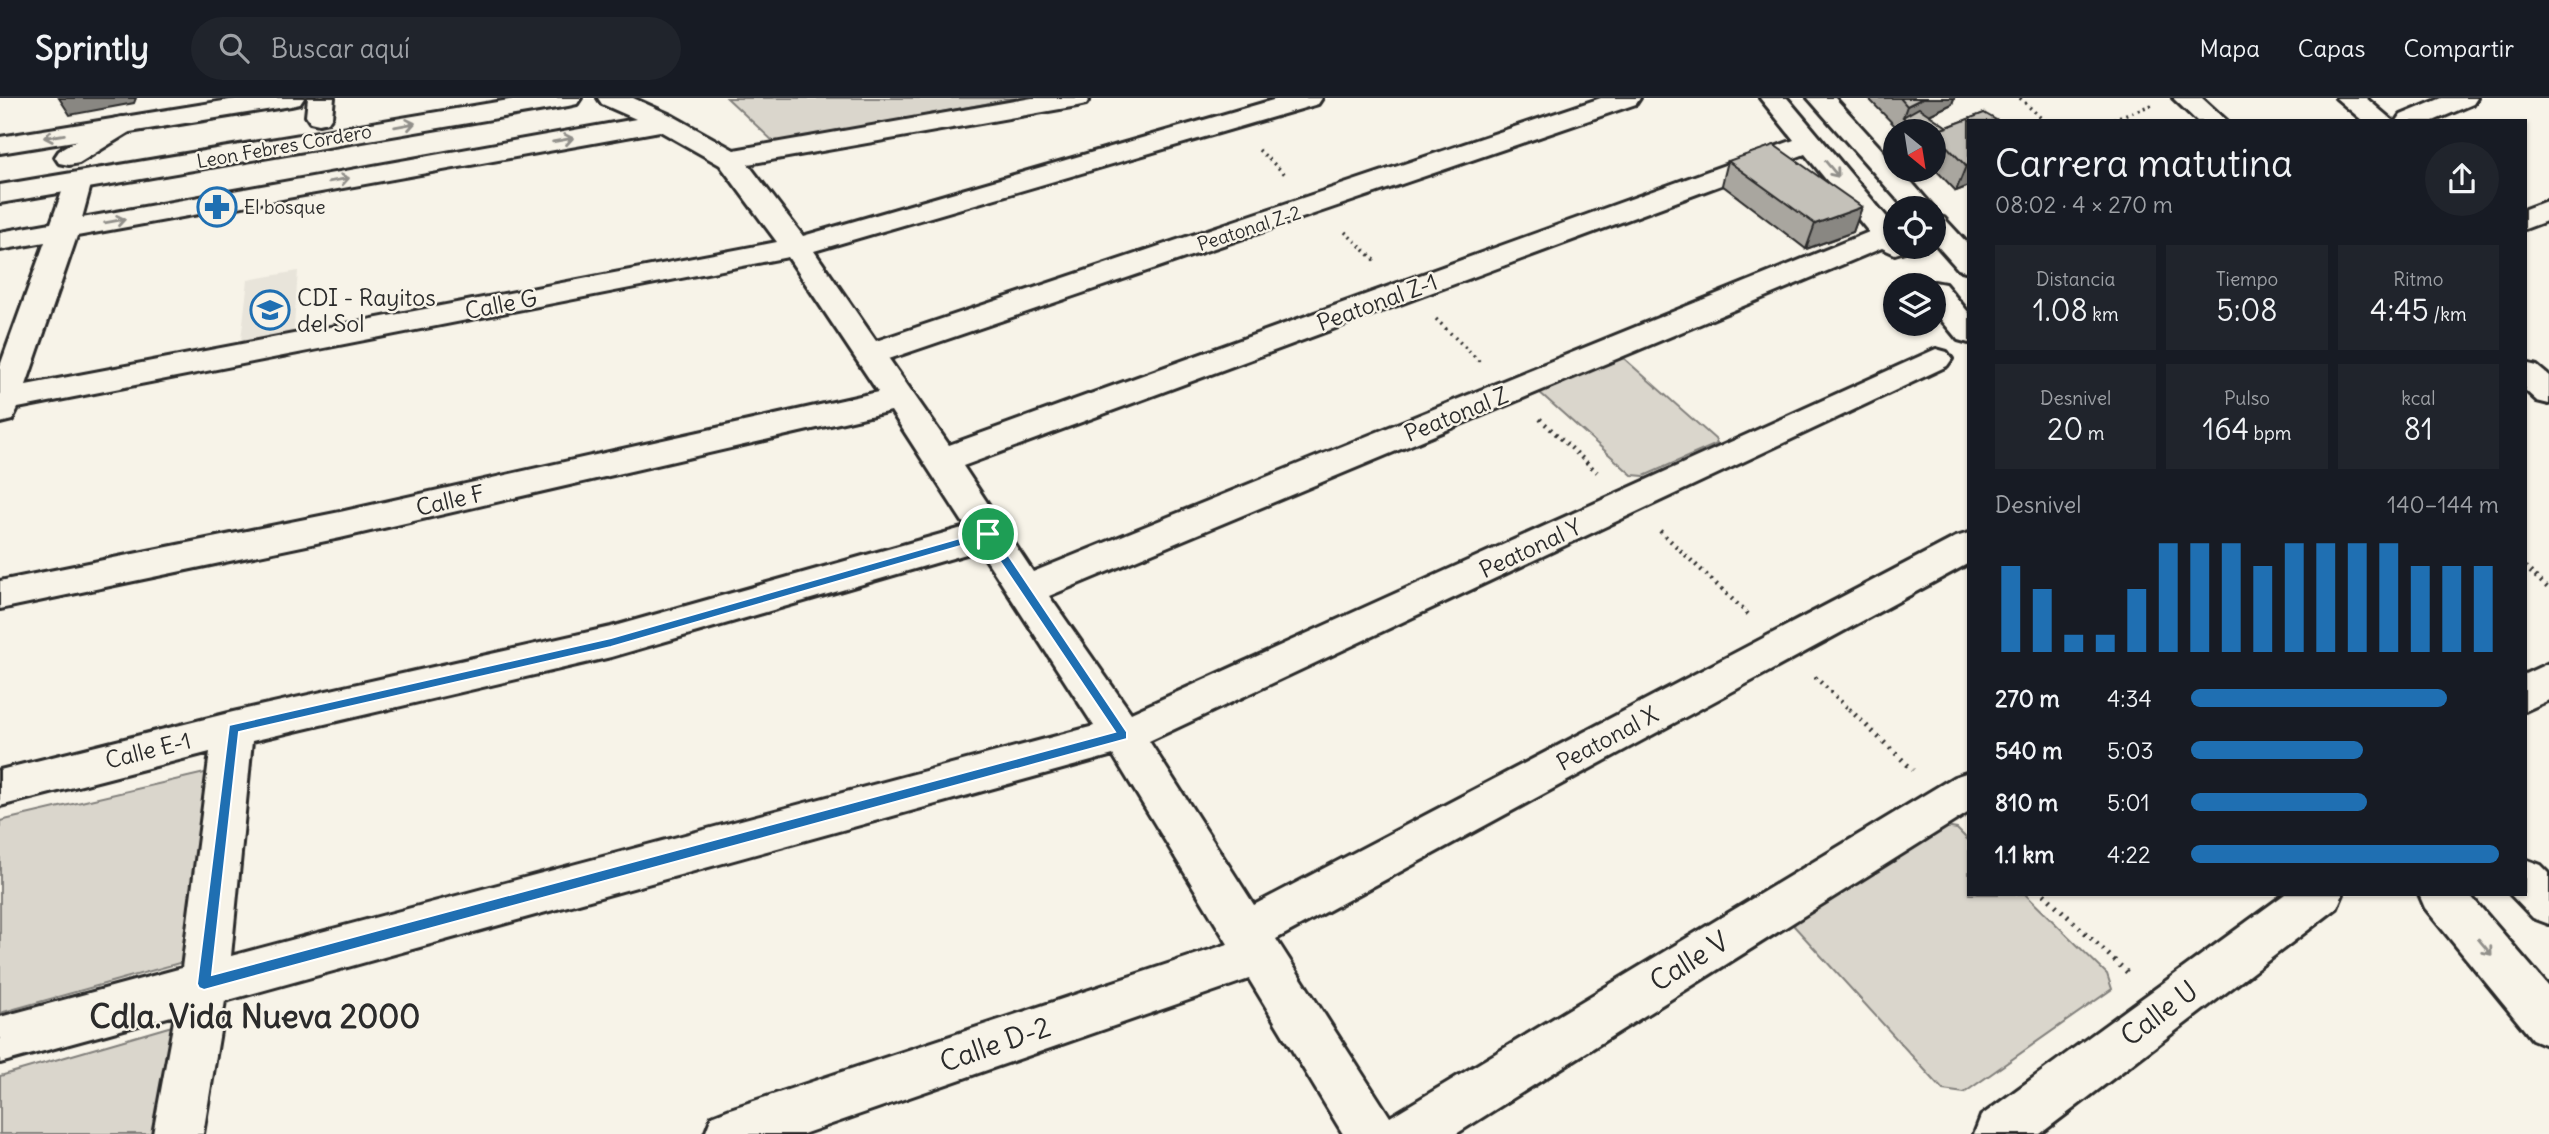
<!DOCTYPE html>
<html lang="es">
<meta charset="utf-8">
<style>
:root{--surface:#171b24;--page:#20242c;--text:#f1f3f6;--muted:#9ea1a6;--line:#363941;--accent:#1f6fb2}
body{margin:0;font-family:Delius,sans-serif;background:var(--page);color:var(--text);height:100vh;display:flex;flex-direction:column;font-size:26px;white-space:nowrap}
*{box-sizing:border-box;margin:0}
p{font-size:23px;color:var(--muted)}
.icon{flex:none;width:38px;height:38px;fill:none;stroke:currentColor;stroke-width:2;stroke-linecap:round;stroke-linejoin:round}
.map{position:relative;flex:1;overflow:hidden}
.details{position:absolute;left:1967px;top:21px;width:560px;height:777px;display:flex;flex-direction:column;background:var(--surface);border-radius:0px;box-shadow:0 2px 5px #0004}
.details>*{flex:none}
.needle{width:46px;rotate:150deg}
.controls{position:absolute;left:1883px;top:21px;display:grid;gap:14px}
.controls a{display:grid;place-items:center;width:63px;height:63px;border-radius:50%;background:var(--surface);box-shadow:0 2px 5px #0004;font-size:35px}
.pin{position:absolute;display:grid;place-items:center;width:60px;height:60px;color:#fff;margin:-30px;border:4px solid #fff;border-radius:50%;box-shadow:0 2px 7px #0007}
.round{display:grid;place-items:center;flex:none;width:74px;height:74px;border-radius:37px;background:var(--page)}
.summary{display:flex;align-items:center;justify-content:space-between;height:119px;padding:0 28px}
h1{font-size:38px;font-weight:600;line-height:52px}
.stats{display:grid;grid-template-columns:repeat(3,1fr);gap:10px;height:119px;padding:7px 28px}
.stats div{display:grid;align-content:center;border-radius:0px;background:var(--page);text-align:center}
.stats b{font-size:30px;font-weight:600}
.stats small{font-size:19px;font-weight:400}
.stats p{font-size:19px}
.chart{height:196px;padding:14px 28px}
.chart p{display:flex;justify-content:space-between}
.chart svg{width:100%;height:126px;margin-top:7px;stroke:var(--accent);stroke-width:6}
ul{padding:0 28px;list-style:none;font-size:23px}
li{display:grid;grid-template-columns:112px 84px 1fr;align-items:center;height:52px}
li i{height:18px;border-radius:9px;background:var(--accent)}
header{display:flex;align-items:center;gap:42px;box-sizing:border-box;height:98px;padding:0 35px;background:var(--surface);border-bottom:2px solid var(--line)}
header strong{font-size:33px}
nav{display:flex;gap:38px;margin-inline-start:auto;font-size:24px}
.search{width:490px;height:63px;background:var(--page);display:flex;align-items:center;gap:18px;box-sizing:border-box;padding:0 24px;border-radius:38px;color:var(--muted);font-size:26px}
.map>svg:first-child{display:block}
.built{fill:#e8e4da}
.green{fill:#dad6cc;stroke:#82807c;stroke-width:2}
.lines{fill:none;stroke-linecap:round;stroke-linejoin:round}
.minor-casing{stroke:#2b2b2b;stroke-width:6}
.tertiary-casing{stroke:#2b2b2b;stroke-width:6}
.path-far2{stroke:#2b2b2b;stroke-width:3.5;stroke-dasharray:2 4.5;stroke-linecap:butt}
.path-far1{stroke:#2b2b2b;stroke-width:4.5;stroke-dasharray:2 5;stroke-linecap:butt}
.path{stroke:#2b2b2b;stroke-width:5;stroke-dasharray:2 6;stroke-linecap:butt}
.minor{fill:#f7f3e8;fill-rule:evenodd}
.tertiary{fill:#f7f3e8;fill-rule:evenodd}
.wall{fill:#a9a69f;stroke:#2b2b2b;stroke-width:2}
.shaded-wall{fill:#898782;stroke:#2b2b2b;stroke-width:2}
.building{fill:#c4c1b9;stroke:#2b2b2b;stroke-width:2}
.oneway{stroke:#918f8a}
.route{fill:#1f6fb2;stroke:#fff;stroke-width:2;fill-rule:evenodd}
.labels{text-anchor:middle;dominant-baseline:central;stroke-width:5;stroke-linejoin:round;paint-order:stroke}
.far-street-label{font-size:19px;fill:#2b2b2b;stroke:#f7f3e8}
.far-poi-label{font-size:19px;fill:#2b2b2b;stroke:#f7f3e8;text-anchor:start}
.poi-label{font-size:23px;fill:#2b2b2b;stroke:#f7f3e8;text-anchor:start}
.street-label{font-size:23px;fill:#2b2b2b;stroke:#f7f3e8}
.near-street-label{font-size:28px;fill:#2b2b2b;stroke:#f7f3e8}
.near-quarter-label{font-size:32px;font-weight:bold;fill:#2b2b2b;stroke:#f7f3e8}
</style>
<header>
<strong>Sprintly</strong>
<div class="search"><svg class="icon" aria-label="search" viewBox="0 0 24 24"><circle cx="10" cy="10" r="6"/><path d="M15 15l6 6"/></svg>Buscar aquí</div>
<nav><a>Mapa</a><a>Capas</a><a>Compartir</a></nav>
</header>
<div class="map">
<svg width="2549" height="1036" viewBox="0 0 2549 1036">
<rect width="100%" height="100%" fill="#f7f3e8"/>
<filter id="ink" filterUnits="userSpaceOnUse"><feTurbulence type="fractalNoise" baseFrequency=".0143" numOctaves="2"/><feDisplacementMap in="SourceGraphic" scale="14" xChannelSelector="R" yChannelSelector="G"/><feConvolveMatrix kernelMatrix="1 2 1 2 8 2 1 2 1" color-interpolation-filters="sRGB"/></filter>
<g filter="url(#ink)">
<!-- built -->
<polygon class="built" points="298,173 293,242 240,251 248,182"/>
<!-- green -->
<g class="green">
<polygon points="727,0 1017,0 775,45"/>
<polygon points="1619,256 1715,341 1717,346 1644,378 1632,377 1538,293"/>
<polygon points="213,673 183,864 0,915 0,723"/>
<polygon points="1939,728 1957,731 1969,743 1969,796 2025,796 2107,876 2112,891 1964,995 1943,992 1794,828 1798,815"/>
<polygon points="179,926 157,1036 0,1036 0,978"/>
</g>
<g class="lines">
<!-- minor casing -->
<g class="minor-casing">
<g id="minor">
<polygon points="242,0 304,0 300,6 291,8 0,55 0,39"/>
<path d="M 598,0 L 633,0 L 673,18 L 734,52 L 1032,0 L 1090,0 L 1086,6 L 1077,8 L 748,66 L 803,138 L 1280,0 L 1322,0 L 1318,6 L 814,153 L 876,243 L 1601,0 L 1640,0 L 1636,6 L 889,261 L 949,347 L 1794,42 L 1760,0 L 1787,0 L 1895,129 L 1895,149 L 1909,149 L 1905,153 L 1895,156 L 1882,150 L 1049,498 L 1131,615 L 1936,251 L 1947,254 L 1952,261 L 1947,268 L 1149,643 L 1254,807 L 1956,439 L 1969,435 L 1969,465 L 1276,841 L 1390,1019 L 1954,679 L 1969,674 L 1969,714 L 1456,1036 L 1343,1036 L 1249,881 L 803,1036 L 705,1036 L 712,1018 L 730,1011 L 1228,846 L 1113,657 L 225,903 L 203,1036 L 153,1036 L 175,917 L 0,965 L 0,919 L 182,870 L 210,654 L 0,708 L 0,672 L 233,614 L 611,529 L 966,429 L 891,313 L 340,440 L 0,511 L 0,483 L 340,414 L 878,294 L 788,159 L 18,310 L 12,322 L 0,325 L 0,268 L 45,144 L 0,152 L 0,134 L 51,125 L 68,77 L 78,75 L 88,77 L 92,83 L 82,120 L 636,21 L 602,6 ZM 660,33 L 720,67 L 777,144 L 26,287 L 77,138 ZM 1805,56 L 1869,134 L 1033,474 L 963,368 ZM 980,452 L 1094,628 L 231,858 L 252,643 L 611,559 Z"/>
<polygon points="1808,0 1835,0 1895,66 1895,72 1901,72 1934,110 1934,111 1905,110"/>
<polygon points="2173,0 2202,0 2227,23 2197,23"/>
<polygon points="2336,0 2366,0 2393,23 2363,23"/>
<polygon points="2442,0 2477,0 2473,6 2433,23 2397,23 2401,17"/>
<polygon points="2549,102 2549,122 2525,131 2525,111"/>
<polygon points="1934,117 1944,120 1969,147 1969,174 1958,171 1934,144"/>
<polygon points="1934,184 1945,186 1969,215 1969,245 1958,242 1934,213 1934,187 1923,187"/>
<polygon points="2525,265 2537,268 2549,278 2549,306 2537,303 2525,292"/>
<polygon points="2549,565 2549,602 2525,613 2525,576"/>
<polygon points="2525,761 2541,767 2549,775 2549,826 2533,820 2510,796 2525,796"/>
<polygon points="2285,796 2343,796 2337,810 2040,1036 1974,1036 1981,1018"/>
<polygon points="2419,796 2469,796 2549,889 2549,948 2532,941 2425,810"/>
</g>
</g>
<!-- tertiary casing -->
<g class="tertiary-casing">
<g id="tertiary">
<polygon points="308,0 334,0 332,18 328,24 319,26 310,24 306,18"/>
<polygon points="521,0 581,0 577,6 568,8 0,105 0,87"/>
<polygon points="122,19 131,21 135,27 131,33 79,65 69,67 59,65 55,59 59,53 113,21"/>
</g>
</g>
<!-- path-far2 -->
<g class="path-far2">
<polyline points="2020,0 2044,23"/>
<polyline points="2107,23 2152,7"/>
<polyline points="1259,52 1286,77"/>
<polyline points="1345,134 1377,164"/>
<polyline points="1436,221 1480,264"/>
</g>
<!-- path-far1 -->
<g class="path-far1">
<polyline points="1540,321 1597,374"/>
<polyline points="1660,433 1750,518"/>
<polyline points="2525,469 2549,491"/>
<polyline points="1815,579 1851,613"/>
</g>
<!-- path -->
<g class="path">
<polyline points="1849,611 1913,672"/>
<polyline points="2044,796 2130,877"/>
</g>
<!-- minor -->
<use href="#minor" class="minor"/>
<!-- tertiary -->
<use href="#tertiary" class="tertiary"/>
</g>
<!-- wall -->
<g class="wall">
<polygon points="1868,0 1954,0 1952,6 1929,17 1947,29 1984,15 1969,88 1956,93 1934,70 1934,33 1900,33"/>
<polygon points="1728,63 1862,109 1853,134 1806,151 1722,87"/>
</g>
<!-- shaded-wall -->
<g class="shaded-wall">
<polygon points="59,0 136,0 134,5 70,17"/>
<polygon points="1923,0 1954,0 1952,6 1910,26 1903,19 1907,8"/>
<polygon points="1969,67 1969,88 1956,93 1966,68"/>
<polygon points="1862,109 1853,134 1806,151 1815,126"/>
</g>
<!-- building -->
<g class="building">
<polygon points="1900,0 1923,0 1907,8"/>
<polygon points="1919,10 1947,29 1934,34 1934,33 1916,33 1903,19"/>
<polygon points="1984,15 1998,23 1969,23 1969,67 1966,68 1934,35 1934,34"/>
<polygon points="1774,47 1862,109 1815,126 1728,63"/>
</g>
<!-- one-way arrows -->
<defs><path id="oneway-shaft" d="M-6 0H5M1.5-3L5.5 0L1.5 3" fill="none" stroke-width="1.6" stroke-linecap="round" stroke-linejoin="round" transform="scale(1.75)"/></defs>
<g class="oneway">
<use href="#oneway-shaft" transform="translate(405 27) rotate(-10)"/>
<use href="#oneway-shaft" transform="translate(54 38) rotate(171)"/>
<use href="#oneway-shaft" transform="translate(563 42) rotate(-10)"/>
<use href="#oneway-shaft" transform="translate(1832 71) rotate(50)"/>
<use href="#oneway-shaft" transform="translate(339 82) rotate(-10)"/>
<use href="#oneway-shaft" transform="translate(115 123) rotate(-10)"/>
<use href="#oneway-shaft" transform="translate(2485 849) rotate(50)"/>
</g>
</g>
<!-- route -->
<path class="route" d="M 988,432 L 992,433 L 1127,634 L 1127,641 L 204,892 L 199,890 L 197,886 L 229,627 L 611,540 ZM 985,441 L 1115,634 L 212,877 L 239,634 L 611,549 Z"/>
<!-- icons -->
<defs>
<g id="pharmacy-ring" transform="scale(2.0125)"><circle r="9.5" fill="#f7f3e8" stroke="#1f6fb2" stroke-width="1.5"/><path d="M-2-6h4v4h4v4h-4v4h-4v-4h-4v-4h4Z" fill="#1f6fb2"/></g>
<g id="school-ring" transform="scale(2.0125)"><circle r="9.5" fill="#f7f3e8" stroke="#1f6fb2" stroke-width="1.5"/><path d="M0-5L7-2L0 1L-7-2ZM-4 1L0 2.5L4 1V4Q0 6-4 4Z" fill="#1f6fb2"/></g>
</defs>
<g fill-rule="evenodd">
<use href="#pharmacy-ring" x="217" y="109"/>
<use href="#school-ring" x="270" y="212"/>
</g>
<g class="labels">
<!-- far-street labels -->
<g class="far-street-label">
<text transform="translate(284 48) rotate(-10)">Leon Febres Cordero</text>
<text transform="translate(1249 130) rotate(-18)">Peatonal Z-2</text>
</g>
<!-- far-poi labels -->
<g class="far-poi-label">
<text x="244" y="109">El bosque</text>
</g>
<!-- poi labels -->
<g class="poi-label">
<text x="297" y="199">CDI - Rayitos<tspan x="297" dy="26">del Sol</tspan></text>
</g>
<!-- street labels -->
<g class="street-label">
<text transform="translate(1377 204) rotate(-20)">Peatonal Z-1</text>
<text transform="translate(501 206) rotate(-11)">Calle G</text>
<text transform="translate(1456 316) rotate(-22)">Peatonal Z</text>
<text transform="translate(450 402) rotate(-13)">Calle F</text>
<text transform="translate(1530 450) rotate(-25)">Peatonal Y</text>
<text transform="translate(1607 640) rotate(-28)">Peatonal X</text>
<text transform="translate(148 652) rotate(-14)">Calle E-1</text>
</g>
<!-- near-street labels -->
<g class="near-street-label">
<text transform="translate(1689 863) rotate(-32)">Calle V</text>
<text transform="translate(2159 915) rotate(-37)">Calle U</text>
<text transform="translate(995 946) rotate(-19)">Calle D-2</text>
</g>
<!-- near-quarter labels -->
<g class="near-quarter-label">
<text x="255" y="918">Cdla. Vida Nueva 2000</text>
</g>
</g>
</svg>
<div class="controls">
<a><svg class="needle" viewBox="-14 -14 28 28"><path d="M0-13l5 13h-10z" fill="#e53935"/><path d="M0 13l5-13h-10z" fill="#9ea1a6"/></svg></a>
<a><svg class="icon" aria-label="locate" viewBox="0 0 24 24"><circle cx="12" cy="12" r="6"/><path d="M12 2v4M12 18v4M2 12h4M18 12h4"/></svg></a>
<a><svg class="icon" aria-label="layers" viewBox="0 0 24 24"><path d="M12 4l9 5-9 5-9-5zM3 14l9 5 9-5"/></svg></a>
</div>
<div class="pin" style="left:988px;top:436px;background:#1e9e55"><svg class="icon" aria-label="arrive" viewBox="0 0 24 24"><path d="M6 21V4h12l-3 4 3 4H6"/></svg></div>
<section class="details">
<div class="summary"><div><h1>Carrera matutina</h1><p>08:02 · 4 × 270 m</p></div><a class="round"><svg class="icon" aria-label="share" viewBox="0 0 24 24"><path d="M12 15V3M7 8l5-5 5 5M5 13v7h14v-7"/></svg></a></div>
<div class="stats">
<div><p>Distancia</p><b>1.08<small> km</small></b></div>
<div><p>Tiempo</p><b>5:08</b></div>
<div><p>Ritmo</p><b>4:45<small> /km</small></b></div>
</div>
<div class="stats">
<div><p>Desnivel</p><b>20<small> m</small></b></div>
<div><p>Pulso</p><b>164<small> bpm</small></b></div>
<div><p>kcal</p><b>81</b></div>
</div>
<div class="chart"><p><span>Desnivel</span>140–144 m</p>
<svg viewBox="0 0 160 44" preserveAspectRatio="none"><path d="M5 44V14M15 44V22M25 44V38M35 44V38M45 44V22M55 44V6M65 44V6M75 44V6M85 44V14M95 44V6M105 44V6M115 44V6M125 44V6M135 44V14M145 44V14M155 44V14"/></svg>
</div>
<ul>
<li><b>270 m</b>4:34<i style="width:83%"></i></li>
<li><b>540 m</b>5:03<i style="width:56%"></i></li>
<li><b>810 m</b>5:01<i style="width:57%"></i></li>
<li><b>1.1 km</b>4:22<i style="width:100%"></i></li>
</ul>
</section>
</div>
